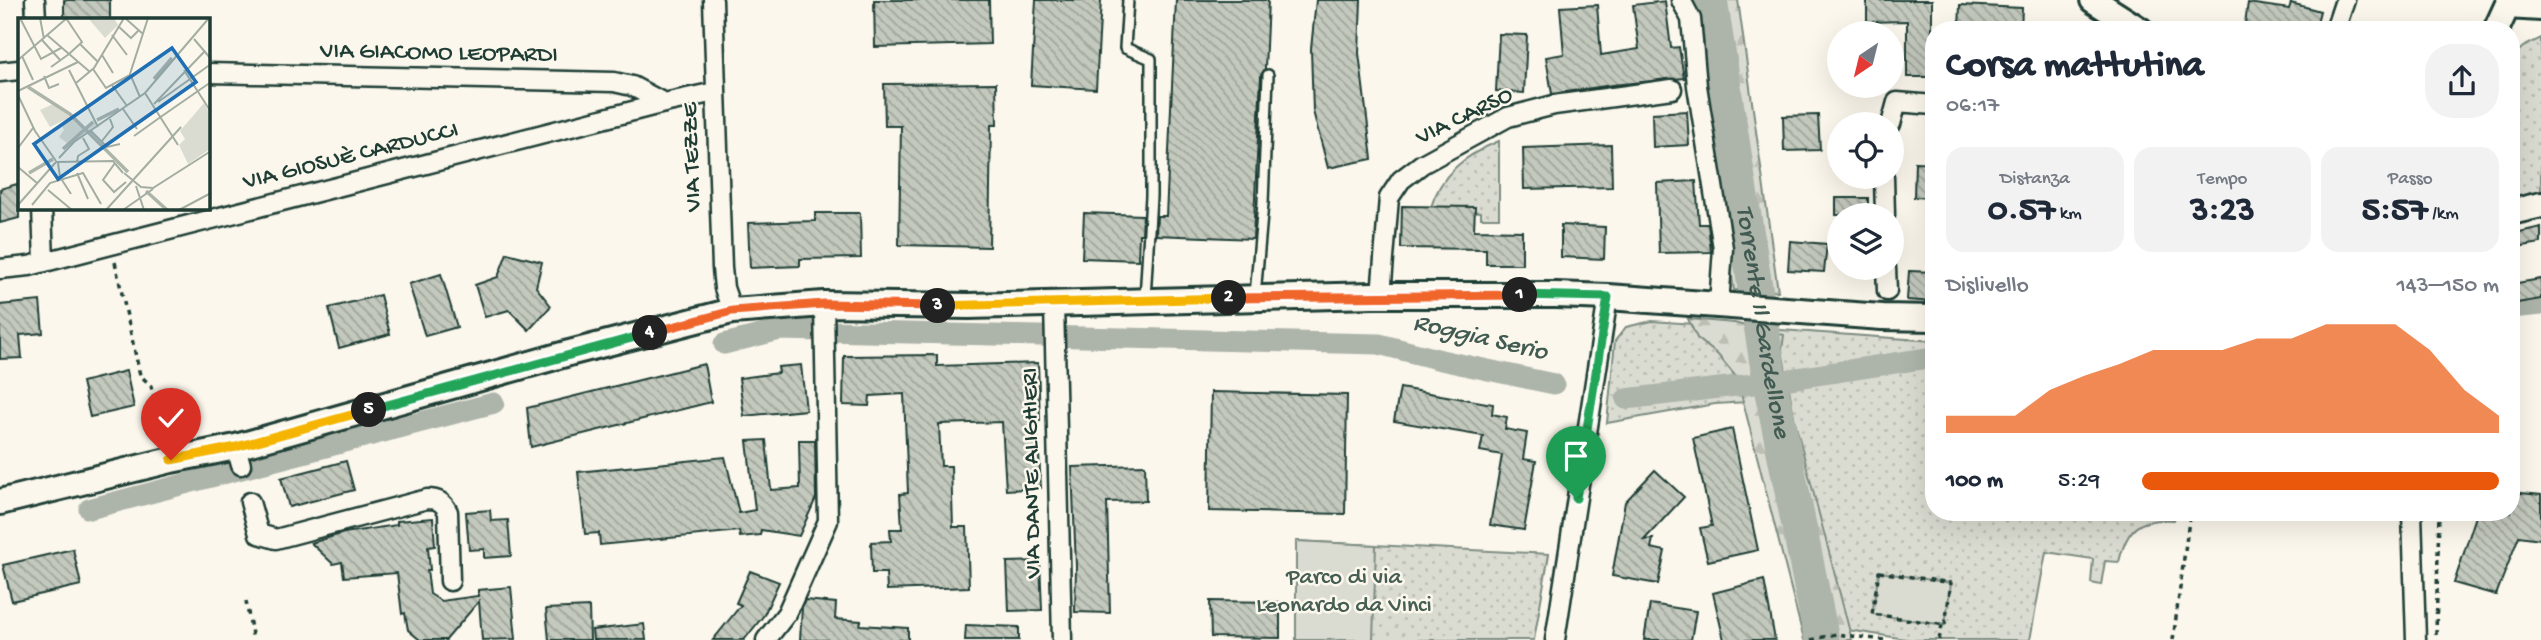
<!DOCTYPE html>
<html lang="it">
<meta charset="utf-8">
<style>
:root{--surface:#fff;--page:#f2f2f3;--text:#1f2937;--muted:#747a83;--accent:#ea580c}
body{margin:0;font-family:"Gochi Hand",sans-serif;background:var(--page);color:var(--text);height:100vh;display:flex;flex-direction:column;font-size:26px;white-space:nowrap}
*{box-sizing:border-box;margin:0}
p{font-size:23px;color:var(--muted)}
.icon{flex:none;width:38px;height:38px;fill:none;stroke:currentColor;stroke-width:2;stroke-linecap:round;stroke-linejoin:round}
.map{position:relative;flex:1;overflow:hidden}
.sheet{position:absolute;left:1925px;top:21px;width:595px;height:500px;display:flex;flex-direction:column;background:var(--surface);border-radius:28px;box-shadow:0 7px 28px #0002}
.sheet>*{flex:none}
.needle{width:46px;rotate:215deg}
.tools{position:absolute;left:1827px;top:21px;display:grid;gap:14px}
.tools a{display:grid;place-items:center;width:77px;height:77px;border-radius:50%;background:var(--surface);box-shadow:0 7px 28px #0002;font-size:35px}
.pin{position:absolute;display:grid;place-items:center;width:60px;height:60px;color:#fff;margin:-72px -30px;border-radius:50% 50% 50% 0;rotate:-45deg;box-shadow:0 0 7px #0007}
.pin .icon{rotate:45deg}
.km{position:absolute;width:35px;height:35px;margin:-18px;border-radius:50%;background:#222;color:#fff;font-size:19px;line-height:35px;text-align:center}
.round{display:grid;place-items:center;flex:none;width:74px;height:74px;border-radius:28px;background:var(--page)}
.summary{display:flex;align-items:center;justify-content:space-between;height:119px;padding:0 21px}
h1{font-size:38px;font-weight:700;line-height:52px}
.metrics{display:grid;grid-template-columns:repeat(3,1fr);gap:10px;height:119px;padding:7px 21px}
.metrics div{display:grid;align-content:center;border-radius:18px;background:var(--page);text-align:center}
.metrics b{font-size:35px;font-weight:700}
.metrics small{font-size:19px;font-weight:400}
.metrics p{font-size:19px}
.chart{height:196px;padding:14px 21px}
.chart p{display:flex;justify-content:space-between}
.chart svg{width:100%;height:126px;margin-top:7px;fill:var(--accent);opacity:.7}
ul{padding:0 21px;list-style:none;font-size:23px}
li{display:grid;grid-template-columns:112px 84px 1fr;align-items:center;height:52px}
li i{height:18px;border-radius:9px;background:var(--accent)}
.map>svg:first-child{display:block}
.grass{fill:url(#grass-dots);stroke:#7d8c82;stroke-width:2}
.forest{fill:url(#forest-firs);stroke:#7d8c82;stroke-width:2}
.pitch{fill:#dbdcd1;stroke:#7d8c82;stroke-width:2}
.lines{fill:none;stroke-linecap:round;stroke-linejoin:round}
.canal{stroke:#adb4aa;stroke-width:21}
.river{stroke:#adb4aa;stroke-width:35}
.building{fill:url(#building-back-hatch);stroke:#1f3d34;stroke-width:2}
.lane-casing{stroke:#1f3d34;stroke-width:14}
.street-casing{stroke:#1f3d34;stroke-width:23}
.secondary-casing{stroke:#1f3d34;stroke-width:30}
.path{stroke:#1f3d34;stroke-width:3.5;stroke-dasharray:5 5;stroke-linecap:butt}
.lane{stroke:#fbf7ec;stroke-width:9}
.street{stroke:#fbf7ec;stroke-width:18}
.secondary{stroke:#fbf7ec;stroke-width:24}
.split-1-casing{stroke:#fff;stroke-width:14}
.split-2-casing{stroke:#fff;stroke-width:14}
.split-3-casing{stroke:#fff;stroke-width:14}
.split-4-casing{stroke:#fff;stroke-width:14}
.split-5-casing{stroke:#fff;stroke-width:14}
.split-6-casing{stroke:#fff;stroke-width:14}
.split-1{stroke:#22a559;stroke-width:9}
.split-2{stroke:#f0652b;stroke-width:9}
.split-3{stroke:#f5b400;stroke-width:9}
.split-4{stroke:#f0652b;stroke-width:9}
.split-5{stroke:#22a559;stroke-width:9}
.split-6{stroke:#f5b400;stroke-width:9}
.labels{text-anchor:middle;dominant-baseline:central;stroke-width:5;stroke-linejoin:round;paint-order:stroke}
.street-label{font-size:24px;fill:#1f3d34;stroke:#fbf7ec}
.park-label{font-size:24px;fill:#455d53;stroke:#fbf7ec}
.water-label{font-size:26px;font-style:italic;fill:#425b52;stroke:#fbf7ec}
.inset-river{fill:none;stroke:#adb4aa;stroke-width:3.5}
.inset-road{fill:none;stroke:#a3ada2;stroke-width:2}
.view{fill:#1f6fb2;fill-opacity:0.15;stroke:#1f6fb2;stroke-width:3.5}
.inset-edge{fill:none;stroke:#1f3d34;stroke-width:3.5}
</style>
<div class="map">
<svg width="2541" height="640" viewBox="0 0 2541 640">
<defs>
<pattern id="grass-dots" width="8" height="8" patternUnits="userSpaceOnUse" patternTransform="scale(1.75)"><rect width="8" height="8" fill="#dbdcd1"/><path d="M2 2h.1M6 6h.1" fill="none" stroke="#bcbeb4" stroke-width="1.8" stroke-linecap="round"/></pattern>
<pattern id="forest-firs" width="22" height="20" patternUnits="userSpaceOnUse" patternTransform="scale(1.75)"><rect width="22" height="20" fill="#dbdcd1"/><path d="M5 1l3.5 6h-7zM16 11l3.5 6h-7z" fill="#bcbeb4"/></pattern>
<pattern id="building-back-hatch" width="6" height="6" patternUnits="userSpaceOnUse" patternTransform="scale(1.75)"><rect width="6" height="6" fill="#c4c9be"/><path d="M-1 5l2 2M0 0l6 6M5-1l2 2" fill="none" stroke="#9fa49b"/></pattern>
</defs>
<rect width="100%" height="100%" fill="#fbf7ec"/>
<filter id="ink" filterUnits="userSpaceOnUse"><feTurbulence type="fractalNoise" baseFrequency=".0143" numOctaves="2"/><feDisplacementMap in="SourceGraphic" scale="14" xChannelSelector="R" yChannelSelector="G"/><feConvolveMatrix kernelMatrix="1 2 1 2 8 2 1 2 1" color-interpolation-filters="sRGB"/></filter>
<g filter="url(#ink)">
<!-- grass -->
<g class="grass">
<polygon points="2541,38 2541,193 2511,201 2511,58 2523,47"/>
<path d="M 1499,141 L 1499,218 L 1481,218 L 1481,212 L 1430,210 C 1440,174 1465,155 1499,141 Z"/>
<path d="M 1652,321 L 1934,341 L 1934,513 L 2176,513 L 2174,520 C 2139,518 2127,527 2119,562 L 2105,561 L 2101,585 L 2091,583 L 2093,559 L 2046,552 L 2030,640 L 1912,640 L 1829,627 L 1764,401 L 1715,404 L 1607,423 L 1615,341 L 1626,327 Z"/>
<polygon points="1296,541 1549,554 1534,640 1296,640"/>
</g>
<!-- forest -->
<g class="forest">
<polygon points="1685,0 1738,0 1778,291 1734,290 1689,7"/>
<polygon points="1688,319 1734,323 1784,335 1782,350 1795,422 1852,640 1804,640 1737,378 1718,355 1697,338"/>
</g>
<!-- pitch -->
<g class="pitch">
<polygon points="1296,541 1376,545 1373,640 1296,640"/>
<polygon points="1879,572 1951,583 1945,625 1872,614"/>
</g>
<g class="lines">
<!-- canal -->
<g class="canal">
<polyline points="2511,308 2541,305"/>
<polyline points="724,344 780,330 1379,344 1441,360 1554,384"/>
<polyline points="1626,399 1770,382 1934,357"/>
<polyline points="89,509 494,403"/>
</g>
<!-- river -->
<path class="river" id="s1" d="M 1710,0 L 1770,382 L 1822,640"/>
</g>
<!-- building -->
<g class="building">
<rect x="64" y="0" width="46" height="19"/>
<polygon points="874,0 989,0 990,44 875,47"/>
<polygon points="1036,0 1101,0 1096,89 1031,85"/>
<polygon points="1176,0 1268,0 1265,69 1261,75 1253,239 1156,235 1157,216 1166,216"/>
<polygon points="1316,0 1361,0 1359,53 1372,159 1328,168 1313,111 1311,49"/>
<polygon points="1867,0 1932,0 1932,77 1907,77 1907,21 1867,22"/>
<polygon points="1665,1 1671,48 1679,47 1684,78 1612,85 1552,94 1546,57 1564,54 1560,7 1597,5 1601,55 1639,49 1633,5"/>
<polygon points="2248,3 2289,9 2291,3 2320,11 2315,30 2244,30"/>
<polygon points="1960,5 2022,8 2021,30 1959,30"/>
<polygon points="1499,34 1527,35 1524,93 1496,91"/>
<polygon points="996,83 997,125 991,125 989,247 899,245 901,126 885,126 884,84"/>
<polygon points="1687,111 1689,145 1653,147 1652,113"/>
<polygon points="1818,115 1820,150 1784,151 1783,116"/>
<polygon points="1611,145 1612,187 1524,189 1523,148"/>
<polygon points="1915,162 1934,163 1934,198 1914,197"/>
<polygon points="1696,181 1699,224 1708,224 1711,252 1659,253 1657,183"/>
<polygon points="17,184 19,192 19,218 0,223 0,189"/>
<rect x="1836" y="198" width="32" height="17"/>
<polygon points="1402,206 1475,207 1474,230 1522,231 1522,264 1486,264 1486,249 1401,248"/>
<polygon points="815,213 860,213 861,258 800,259 800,266 750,268 748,223 815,221"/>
<polygon points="1084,213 1143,215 1142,234 1139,234 1138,260 1082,258"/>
<polygon points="1561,225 1605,227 1604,259 1561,257"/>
<polygon points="2541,227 2541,243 2511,248 2511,234"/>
<polygon points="1790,241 1827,244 1824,272 1788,270"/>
<polygon points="507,253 542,262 536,287 551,306 529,330 509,310 485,317 475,285 498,277"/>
<polygon points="1909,271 1934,272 1934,302 1907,300"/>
<polygon points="441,274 457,327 425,336 409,284"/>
<polygon points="2541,279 2541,299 2511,304 2511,284"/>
<polygon points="380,295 390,334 339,348 329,308"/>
<polygon points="40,301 43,333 20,335 22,358 0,359 0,305"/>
<polygon points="937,355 937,366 1038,363 1040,421 1037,421 1041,488 1006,490 1002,422 939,424 941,466 951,466 953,527 967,527 969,587 887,590 886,573 872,573 871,542 891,541 890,529 902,529 900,494 908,493 904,394 870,396 869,406 843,405 844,356"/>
<polygon points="704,364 711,402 531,447 527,408"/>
<polygon points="801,365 806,410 744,416 739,378 779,373 778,367"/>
<polygon points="126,371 134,407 90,417 82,382"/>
<polygon points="1400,388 1493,404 1492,414 1507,417 1505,429 1527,433 1523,459 1536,461 1524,530 1490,525 1502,455 1480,451 1483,436 1394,421"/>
<polygon points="1211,392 1347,395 1345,514 1209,511"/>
<polygon points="1732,429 1758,550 1708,561 1700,528 1712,526 1693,438"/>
<polygon points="766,440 771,490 800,488 799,440 815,440 816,498 799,536 761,530 760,535 740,537 739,531 600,545 599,533 585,534 578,472 725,457 739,513 755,510 747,441"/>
<polygon points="346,461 354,490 289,507 281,478"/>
<polygon points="1145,465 1146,501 1107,502 1110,613 1075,612 1076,567 1072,467"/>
<polygon points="1655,470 1684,497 1644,540 1653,539 1651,548 1665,551 1658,584 1612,576 1625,502"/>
<polygon points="2511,492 2541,495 2541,539 2519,536 2496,595 2454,583 2477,513 2511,513"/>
<polygon points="490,510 491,521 508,520 511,556 484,558 484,549 469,550 466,512"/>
<polygon points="433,518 435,546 428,547 430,570 427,570 430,594 441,601 478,596 478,590 511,587 516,639 482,640 479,601 446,640 420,640 408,630 405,613 402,614 397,573 344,577 342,562 333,564 311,543 344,533 397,525 397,521"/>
<polygon points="73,549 81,585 12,601 3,565"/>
<polygon points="1040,561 1042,610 1009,611 1007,562"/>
<polygon points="750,571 779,582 764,615 744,640 713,640 741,605 736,603"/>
<polygon points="1764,580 1775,640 1724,640 1713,593"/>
<polygon points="805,600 836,603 835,619 861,621 860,625 908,628 908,640 800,640 802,607"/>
<polygon points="1210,601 1280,602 1280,638 1211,637"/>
<polygon points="1650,604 1696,611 1691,640 1644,640"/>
<polygon points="589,607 590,640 549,640 546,609"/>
<polygon points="644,624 646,640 593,640 592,630"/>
<polygon points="966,625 1019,627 1019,640 965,640"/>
</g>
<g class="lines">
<!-- lane casing -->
<g class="lane-casing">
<g id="lane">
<polyline points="1128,0 1125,48 1151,59 1151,196 1145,299"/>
<polyline points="1255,296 1263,203 1268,75"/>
</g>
</g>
<!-- street casing -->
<g class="street-casing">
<g id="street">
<polyline points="35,0 36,19"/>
<polyline points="713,0 722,268 724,288 732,311"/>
<polyline points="1681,0 1691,19 1697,86 1723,248 1719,305"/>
<polyline points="2335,30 2345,0"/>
<polyline points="0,72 19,70"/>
<polyline points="208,73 614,82 632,86 664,103"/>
<polyline points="1891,124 1897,102 1934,105"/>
<polyline points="1884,177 1885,215"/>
<polyline points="42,208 44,262"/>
<polyline points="1886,268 1887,291"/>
<polyline points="0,269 29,266 664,103 715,92"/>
<polyline points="1381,295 1389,198 1401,180 1422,164 1508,117 1554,105 1672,89"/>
<polyline points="1054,304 1062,640"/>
<polyline points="236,447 241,465"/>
<path d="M 250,502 L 259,534 L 276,539 L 427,499 C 438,499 443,502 448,512 L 450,581"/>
<polyline points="2412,513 2416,640"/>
<polyline points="766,640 787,613 828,521 824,304"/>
<polyline points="1555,640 1608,297"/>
</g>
</g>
<!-- secondary casing -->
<g class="secondary-casing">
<g id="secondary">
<polyline points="2093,0 2140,30"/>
<polyline points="2496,30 2507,6 2541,8"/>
<polyline points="2511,212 2541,205"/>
<polyline points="0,502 171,460 236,447 569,353 732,311 824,304 969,306 1373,295 1556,295 1608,297 1882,317 1934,318"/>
</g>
</g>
<!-- path -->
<g class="path">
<polyline points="115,262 140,375 151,386 166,441"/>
<polygon points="1879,572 1951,583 1945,625 1872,614"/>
<polyline points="246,601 253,640"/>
<polyline points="2436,634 2439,513"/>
<polyline points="1811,640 1836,634 1884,640"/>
<polyline points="1939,640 1942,625"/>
<polyline points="2173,640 2190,513"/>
</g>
<!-- lane -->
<use href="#lane" class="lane"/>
<!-- street -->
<use href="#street" class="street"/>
<!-- secondary -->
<use href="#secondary" class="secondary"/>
</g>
</g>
<g class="lines" filter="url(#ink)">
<!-- split-1 casing -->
<g class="split-1-casing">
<polyline id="split-1" points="1520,295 1608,297 1576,498"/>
</g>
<!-- split-2 casing -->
<g class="split-2-casing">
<polyline id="split-2" points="1229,298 1520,295"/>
</g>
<!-- split-3 casing -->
<g class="split-3-casing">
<polyline id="split-3" points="938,306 1229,298"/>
</g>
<!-- split-4 casing -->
<g class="split-4-casing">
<polyline id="split-4" points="650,333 732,311 824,304 938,306"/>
</g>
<!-- split-5 casing -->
<g class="split-5-casing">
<polyline id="split-5" points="369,410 650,333"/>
</g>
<!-- split-6 casing -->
<g class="split-6-casing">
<polyline id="split-6" points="171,460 236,447 369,410"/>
</g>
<!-- split-1 -->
<use href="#split-1" class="split-1"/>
<!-- split-2 -->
<use href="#split-2" class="split-2"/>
<!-- split-3 -->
<use href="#split-3" class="split-3"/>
<!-- split-4 -->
<use href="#split-4" class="split-4"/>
<!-- split-5 -->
<use href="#split-5" class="split-5"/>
<!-- split-6 -->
<use href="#split-6" class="split-6"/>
</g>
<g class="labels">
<!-- street labels -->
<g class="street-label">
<text transform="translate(439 54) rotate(1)">VIA GIACOMO LEOPARDI</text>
<text transform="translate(1465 117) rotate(-26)">VIA CARSO</text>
<text transform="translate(351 157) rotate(-14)">VIA GIOSUÈ CARDUCCI</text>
<text transform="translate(693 157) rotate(-92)">VIA TEZZE</text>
<text transform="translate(1033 473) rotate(-91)">VIA DANTE ALIGHIERI</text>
</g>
<!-- park labels -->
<g class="park-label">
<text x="1344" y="578">Parco di via<tspan x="1344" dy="28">Leonardo da Vinci</tspan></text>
</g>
<!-- water labels -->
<g class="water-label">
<text stroke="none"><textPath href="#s1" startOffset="326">Torrente Il Gardellone</textPath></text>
<text transform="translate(1480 339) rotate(13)">Roggia Serio</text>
</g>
</g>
<!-- overview -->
<g transform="translate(18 18)">
<rect width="192" height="192" fill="#fbf7ec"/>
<path d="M 186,85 L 192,96 L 192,131 L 170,146 L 161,127 L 167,121 L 162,113 ZM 55,100 L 67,109 L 75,102 L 78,107 L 46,131 L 49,125 L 41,119 L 46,112 L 43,106 Z" fill="#dbdcd1"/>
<path d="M 70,0 L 96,0 L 100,7 L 87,20 ZM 35,86 L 53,99 L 32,109 L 22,92 Z" fill="#dbdcd1"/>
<path class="inset-river" d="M 136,61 L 154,40M 10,69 L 52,96 L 110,154M 79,102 L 101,91M 45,131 L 75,104M 11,155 L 35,141M 128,173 L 149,192"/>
<path class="inset-road" d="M 2,0 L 23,41 L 43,30M 22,0 L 26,21M 48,0 L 64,24 L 51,36M 107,0 L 125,16M 100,8 L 113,20 L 121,12M 29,17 L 72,54M 94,17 L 109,37M 176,21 L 193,41M 24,22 L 43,43M 62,26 L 80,44M 84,37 L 95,55M 4,38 L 15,62M 0,42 L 49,0M 33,49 L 51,36M 75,51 L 88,70 L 112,57M 51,52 L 80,109M 166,52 L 193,94M 26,58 L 31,70 L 41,66M 58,65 L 76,50 L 106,0M 94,67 L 109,88M 0,73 L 60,44M 127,75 L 160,127M 0,77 L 17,113 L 38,143M 122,79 L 112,56 L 130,0M 140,84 L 193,46M 136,86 L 186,34M 105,91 L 119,111M 144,98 L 193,64M 73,113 L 89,129 L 102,126M 116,118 L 144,98M 84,123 L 95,109 L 92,101M 0,130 L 15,110M 41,140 L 56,124 L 127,75 L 191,0M 38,144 L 95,143 L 105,155M 59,144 L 60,138 L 71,131 L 65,120M 40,145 L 42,159 L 53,176M 97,145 L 85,162 L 96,174 L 108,164M 0,149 L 19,165M 59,155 L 70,181M 106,155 L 123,169 L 135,170 L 193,133M 118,168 L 126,192M 30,172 L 54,192M 0,187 L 38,144M 14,187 L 32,165 L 65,155 L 83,186M 88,192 L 163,109M 105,192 L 135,171M 161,192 L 193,175"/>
<path class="view" d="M 154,30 L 178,64 L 40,161 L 16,126 Z"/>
<rect width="192" height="192" class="inset-edge"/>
</g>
</svg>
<div class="tools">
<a><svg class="needle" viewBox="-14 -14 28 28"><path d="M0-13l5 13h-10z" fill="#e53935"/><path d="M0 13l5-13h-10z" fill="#747a83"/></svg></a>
<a><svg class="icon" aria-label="locate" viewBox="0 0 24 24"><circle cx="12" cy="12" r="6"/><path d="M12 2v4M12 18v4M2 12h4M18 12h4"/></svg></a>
<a><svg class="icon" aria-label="layers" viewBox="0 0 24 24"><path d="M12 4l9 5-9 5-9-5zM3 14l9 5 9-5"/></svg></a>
</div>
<div class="pin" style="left:1576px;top:498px;background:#1e9e55"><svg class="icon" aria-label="arrive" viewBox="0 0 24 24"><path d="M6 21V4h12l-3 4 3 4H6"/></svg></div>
<div class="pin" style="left:171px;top:460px;background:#d93025"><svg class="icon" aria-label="check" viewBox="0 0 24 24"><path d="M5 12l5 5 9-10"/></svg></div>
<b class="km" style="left:1520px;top:295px">1</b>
<b class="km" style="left:1229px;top:298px">2</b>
<b class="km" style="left:938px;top:306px">3</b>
<b class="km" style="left:650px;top:333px">4</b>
<b class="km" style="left:369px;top:410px">5</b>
<section class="sheet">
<div class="summary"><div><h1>Corsa mattutina</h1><p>06:17</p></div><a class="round"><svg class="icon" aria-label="share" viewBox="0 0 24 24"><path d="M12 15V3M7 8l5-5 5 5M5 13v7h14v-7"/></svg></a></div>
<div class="metrics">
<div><p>Distanza</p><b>0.57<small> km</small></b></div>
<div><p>Tempo</p><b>3:23</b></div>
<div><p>Passo</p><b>5:57<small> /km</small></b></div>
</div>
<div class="chart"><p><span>Dislivello</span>143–150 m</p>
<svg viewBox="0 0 160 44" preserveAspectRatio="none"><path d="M0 44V38L10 38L20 38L30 29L40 24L50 20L60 15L70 15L80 15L90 11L100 11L110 6L120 6L130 6L140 15L150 29L160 38V44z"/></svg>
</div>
<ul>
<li><b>100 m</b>5:29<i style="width:100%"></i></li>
</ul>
</section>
</div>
